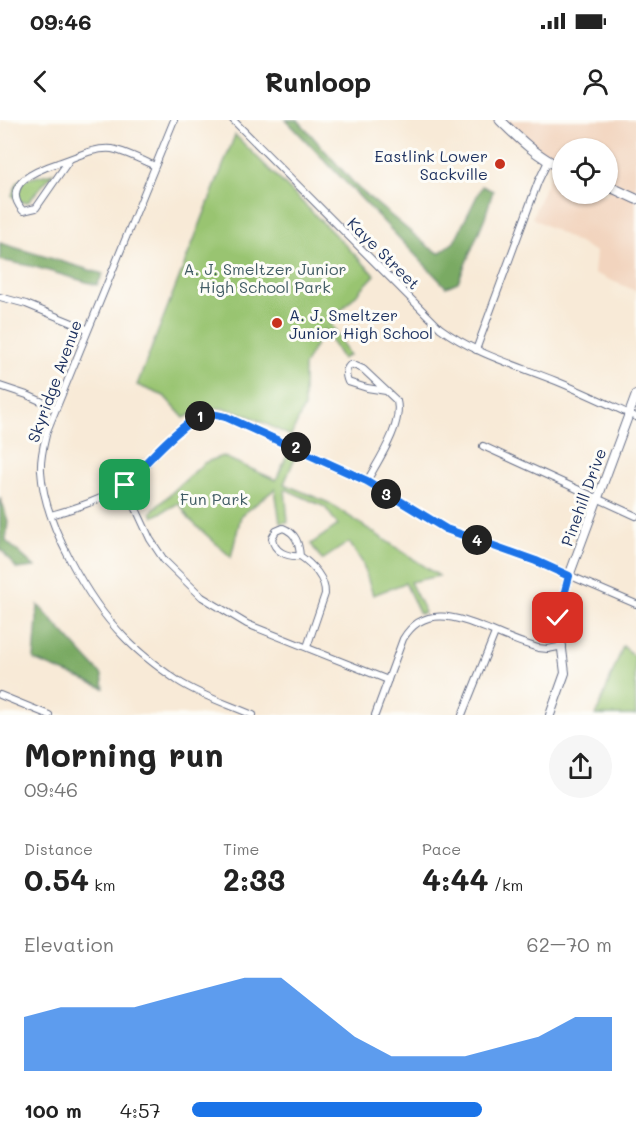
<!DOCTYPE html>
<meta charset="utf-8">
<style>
:root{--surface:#fff;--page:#f6f6f6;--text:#222;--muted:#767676;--accent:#1a73e8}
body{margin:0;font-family:Mali,sans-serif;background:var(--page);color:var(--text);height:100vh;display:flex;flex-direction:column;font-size:22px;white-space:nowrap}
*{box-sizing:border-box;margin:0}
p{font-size:20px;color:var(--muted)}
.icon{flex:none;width:33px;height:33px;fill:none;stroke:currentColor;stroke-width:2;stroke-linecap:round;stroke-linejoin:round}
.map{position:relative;height:595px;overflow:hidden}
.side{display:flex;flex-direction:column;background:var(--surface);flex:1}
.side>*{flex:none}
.controls{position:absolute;left:552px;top:18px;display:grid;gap:12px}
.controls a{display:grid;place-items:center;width:66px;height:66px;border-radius:50%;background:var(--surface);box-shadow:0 2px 4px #0004;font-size:30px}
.pin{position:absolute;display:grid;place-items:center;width:51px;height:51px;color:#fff;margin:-26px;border-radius:12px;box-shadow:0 3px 9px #0006}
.km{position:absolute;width:30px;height:30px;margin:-15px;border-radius:50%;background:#222;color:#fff;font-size:16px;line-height:30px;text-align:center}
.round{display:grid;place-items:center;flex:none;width:63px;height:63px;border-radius:32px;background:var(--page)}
.summary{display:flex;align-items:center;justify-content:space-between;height:102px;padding:0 24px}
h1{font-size:33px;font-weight:800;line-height:45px}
.metrics{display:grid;grid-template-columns:repeat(3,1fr);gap:9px;height:102px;padding:6px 24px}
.metrics div{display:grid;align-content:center}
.metrics b{font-size:30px;font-weight:800}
.metrics small{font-size:16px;font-weight:400}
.metrics p{font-size:16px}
.chart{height:168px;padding:12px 24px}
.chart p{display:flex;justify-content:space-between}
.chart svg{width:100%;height:108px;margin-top:6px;fill:var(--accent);opacity:.7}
ul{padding:0 24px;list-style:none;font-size:20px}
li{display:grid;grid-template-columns:96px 72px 1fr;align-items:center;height:45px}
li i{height:15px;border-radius:8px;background:var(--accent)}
.status{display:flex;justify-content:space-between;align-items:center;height:42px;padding:0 30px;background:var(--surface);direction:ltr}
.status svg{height:16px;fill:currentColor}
header{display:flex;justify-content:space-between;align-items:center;height:78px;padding:0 24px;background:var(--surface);font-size:27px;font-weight:800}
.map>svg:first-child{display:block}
.built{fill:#f2d4be;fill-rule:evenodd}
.green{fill:#99c471;stroke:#5a7a68;stroke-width:1.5}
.forest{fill:#7aaa63;stroke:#4a6c60;stroke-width:1.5}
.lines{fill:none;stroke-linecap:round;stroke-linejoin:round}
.street-casing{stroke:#687088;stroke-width:8}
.secondary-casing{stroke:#687088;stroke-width:10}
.primary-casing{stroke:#687088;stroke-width:11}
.street{stroke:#fff;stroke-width:6}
.secondary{stroke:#fff;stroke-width:8}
.primary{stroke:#fff;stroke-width:9}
.route-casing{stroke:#fff;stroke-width:12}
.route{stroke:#1a73e8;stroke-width:8}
.poi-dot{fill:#c8321e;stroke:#fdfcf7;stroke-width:2}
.labels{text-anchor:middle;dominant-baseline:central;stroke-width:6;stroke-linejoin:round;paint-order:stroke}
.poi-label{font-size:16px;fill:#1b2f5e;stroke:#fdfcf7;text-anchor:end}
.street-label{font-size:16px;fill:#1b2f5e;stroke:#fdfcf7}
.park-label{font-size:16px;fill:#415c64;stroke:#fdfcf7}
</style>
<div class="status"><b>09:46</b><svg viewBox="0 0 49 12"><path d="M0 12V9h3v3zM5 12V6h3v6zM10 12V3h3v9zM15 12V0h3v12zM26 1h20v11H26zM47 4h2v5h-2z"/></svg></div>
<header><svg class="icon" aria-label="back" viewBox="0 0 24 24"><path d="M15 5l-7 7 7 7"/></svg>Runloop<svg class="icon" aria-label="person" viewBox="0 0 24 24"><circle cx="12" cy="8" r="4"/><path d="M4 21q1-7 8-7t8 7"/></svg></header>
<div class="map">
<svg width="636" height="595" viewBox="0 0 636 595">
<rect width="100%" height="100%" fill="#fdfcf7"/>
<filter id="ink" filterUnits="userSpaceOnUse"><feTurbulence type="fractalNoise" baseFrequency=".0167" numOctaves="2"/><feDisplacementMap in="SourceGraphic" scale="12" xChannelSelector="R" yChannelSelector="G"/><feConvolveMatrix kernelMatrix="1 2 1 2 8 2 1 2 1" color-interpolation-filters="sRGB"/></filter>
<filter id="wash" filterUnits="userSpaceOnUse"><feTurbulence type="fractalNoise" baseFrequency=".008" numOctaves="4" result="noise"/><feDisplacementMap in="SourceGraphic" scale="24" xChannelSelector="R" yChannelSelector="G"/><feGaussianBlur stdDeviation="1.35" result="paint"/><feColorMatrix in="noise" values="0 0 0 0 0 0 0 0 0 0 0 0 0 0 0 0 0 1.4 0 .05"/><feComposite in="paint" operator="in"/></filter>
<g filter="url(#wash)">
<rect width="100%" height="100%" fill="#f8ead7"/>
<!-- built -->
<path class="built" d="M 493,0 L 636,0 L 636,171 L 594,153 L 596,132 L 532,98 L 554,45 L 506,13 ZM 562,28 L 608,28 L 608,74 L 562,74 Z"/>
<!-- green -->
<g class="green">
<path d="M 235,15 L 375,155 L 330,202 L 349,235 L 342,239 L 324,209 L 304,246 L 304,287 L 291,316 C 255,300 223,274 184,298 L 164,276 L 137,265 Z"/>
<polygon points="53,53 28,82 18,82 12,75 18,61"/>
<polygon points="289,331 296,335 284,364 329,383 439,456 410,462 425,492 420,494 405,463 373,475 362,442 349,422 322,440 311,424 338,405 325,387 285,369 288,402 280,403 275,369 241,396 231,437 189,399 179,383 153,397 151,392 204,343 222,336 276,360"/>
<polygon points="623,526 635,537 636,595 596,595"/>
</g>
<!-- forest -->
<g class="forest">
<polygon points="286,0 298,0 358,68 430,128 439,133 454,122 482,66 493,71 485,97 458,162 446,167"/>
<polygon points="0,123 103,154 97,165 35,147 0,140"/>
<polygon points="0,377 8,401 6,421 35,447 17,449 0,428"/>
<polygon points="38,485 102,555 104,568 34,540"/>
</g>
</g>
<g filter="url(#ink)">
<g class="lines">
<!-- street casing -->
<g class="street-casing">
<g id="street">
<path d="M 174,0 L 47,311 C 44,324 40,337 41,351 C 44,404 88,480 124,517 C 140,534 159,548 178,561 C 201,576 228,584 253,595"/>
<path d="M 233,0 L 440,208 C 475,234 516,245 556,261 C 583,272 610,285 636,297"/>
<path d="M 70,39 L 36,88 L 23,91 C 0,64 37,50 58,43 C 75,38 93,27 112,29 C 126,32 142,40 155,46"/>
<polyline points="0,177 26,184 87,209"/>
<polyline points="476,230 538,62 548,41"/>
<polyline points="0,266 27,275 56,288"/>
<polyline points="483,326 636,396"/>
<path d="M 367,361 C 378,341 403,305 397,281 L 363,249 L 351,244 C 345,249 345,255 348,262 L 367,268 L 386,271"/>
<polyline points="125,365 150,419 164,440 202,477 247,504 388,560"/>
<path d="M 51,395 C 76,388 102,380 124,365 C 145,351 183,295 208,294 C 214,294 221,296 226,297 L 367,361 L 446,409 L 536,441 L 636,484"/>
<path d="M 300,436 C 287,437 274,432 272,418 L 276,411 L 283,408 C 296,413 299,423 300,436 C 312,444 326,459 325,474 L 307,527"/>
<polyline points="0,575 49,595"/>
<path d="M 375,595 L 403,519 C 424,483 459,498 490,510 C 506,517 522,523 538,528 L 548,529 L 563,526"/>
<polyline points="462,595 495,513"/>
</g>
</g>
<!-- secondary casing -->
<g class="secondary-casing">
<polyline id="secondary" points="550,595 565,553 558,498 569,456 636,275"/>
</g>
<!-- primary casing -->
<g class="primary-casing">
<g id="primary">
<path d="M 500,0 C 519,19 538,37 562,48"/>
<polyline points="608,66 636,79"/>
</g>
</g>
<!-- street -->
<use href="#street" class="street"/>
<!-- secondary -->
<use href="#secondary" class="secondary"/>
<!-- primary -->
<use href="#primary" class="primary"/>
</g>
</g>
<g class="lines" filter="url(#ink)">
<!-- route casing -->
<g class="route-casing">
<path id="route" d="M 125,365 C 140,349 188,295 207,294 C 213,294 221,296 226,297 L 367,361 L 446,409 L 536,441 L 569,456 L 558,498"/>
</g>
<!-- route -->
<use href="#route" class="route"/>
</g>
<!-- markers -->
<g class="poi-dot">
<circle cx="500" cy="44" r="6"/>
<circle cx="277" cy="203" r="6"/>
</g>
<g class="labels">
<!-- poi labels -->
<g class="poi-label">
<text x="488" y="35">Eastlink Lower<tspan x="488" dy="18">Sackville</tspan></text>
<text x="289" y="194" text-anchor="start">A. J. Smeltzer<tspan x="289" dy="18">Junior High School</tspan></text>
</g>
<!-- street labels -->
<g class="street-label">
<text transform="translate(384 133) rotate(45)">Kaye Street</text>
<text transform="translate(54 261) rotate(-70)">Skyridge Avenue</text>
<text transform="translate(583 377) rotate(-70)">Pinehill Drive</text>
</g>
<!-- park labels -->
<g class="park-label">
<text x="265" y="148">A. J. Smeltzer Junior<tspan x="265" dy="18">High School Park</tspan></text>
<text x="214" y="378">Fun Park</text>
</g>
</g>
</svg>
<div class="controls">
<a><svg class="icon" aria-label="locate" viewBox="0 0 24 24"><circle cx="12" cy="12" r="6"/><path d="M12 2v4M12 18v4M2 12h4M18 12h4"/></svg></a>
</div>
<div class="pin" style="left:125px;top:365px;background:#1e9e55"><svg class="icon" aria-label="arrive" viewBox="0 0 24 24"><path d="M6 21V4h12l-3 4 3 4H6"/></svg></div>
<div class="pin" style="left:558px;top:498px;background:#d93025"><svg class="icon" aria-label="check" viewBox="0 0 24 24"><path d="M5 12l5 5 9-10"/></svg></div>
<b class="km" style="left:200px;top:296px">1</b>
<b class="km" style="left:296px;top:327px">2</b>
<b class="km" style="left:386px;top:374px">3</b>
<b class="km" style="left:477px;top:420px">4</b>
</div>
<section class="side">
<div class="summary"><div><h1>Morning run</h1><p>09:46</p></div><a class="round"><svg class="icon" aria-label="share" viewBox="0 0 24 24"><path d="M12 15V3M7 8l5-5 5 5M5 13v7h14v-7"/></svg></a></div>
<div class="metrics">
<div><p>Distance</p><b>0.54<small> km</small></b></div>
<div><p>Time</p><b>2:33</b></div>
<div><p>Pace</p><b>4:44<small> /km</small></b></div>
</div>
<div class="chart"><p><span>Elevation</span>62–70 m</p>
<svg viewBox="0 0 160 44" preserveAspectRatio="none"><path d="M0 44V22L10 18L20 18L30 18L40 14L50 10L60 6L70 6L80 18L90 30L100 38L110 38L120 38L130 34L140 30L150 22L160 22V44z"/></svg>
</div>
<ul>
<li><b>100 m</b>4:57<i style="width:69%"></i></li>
</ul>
</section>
